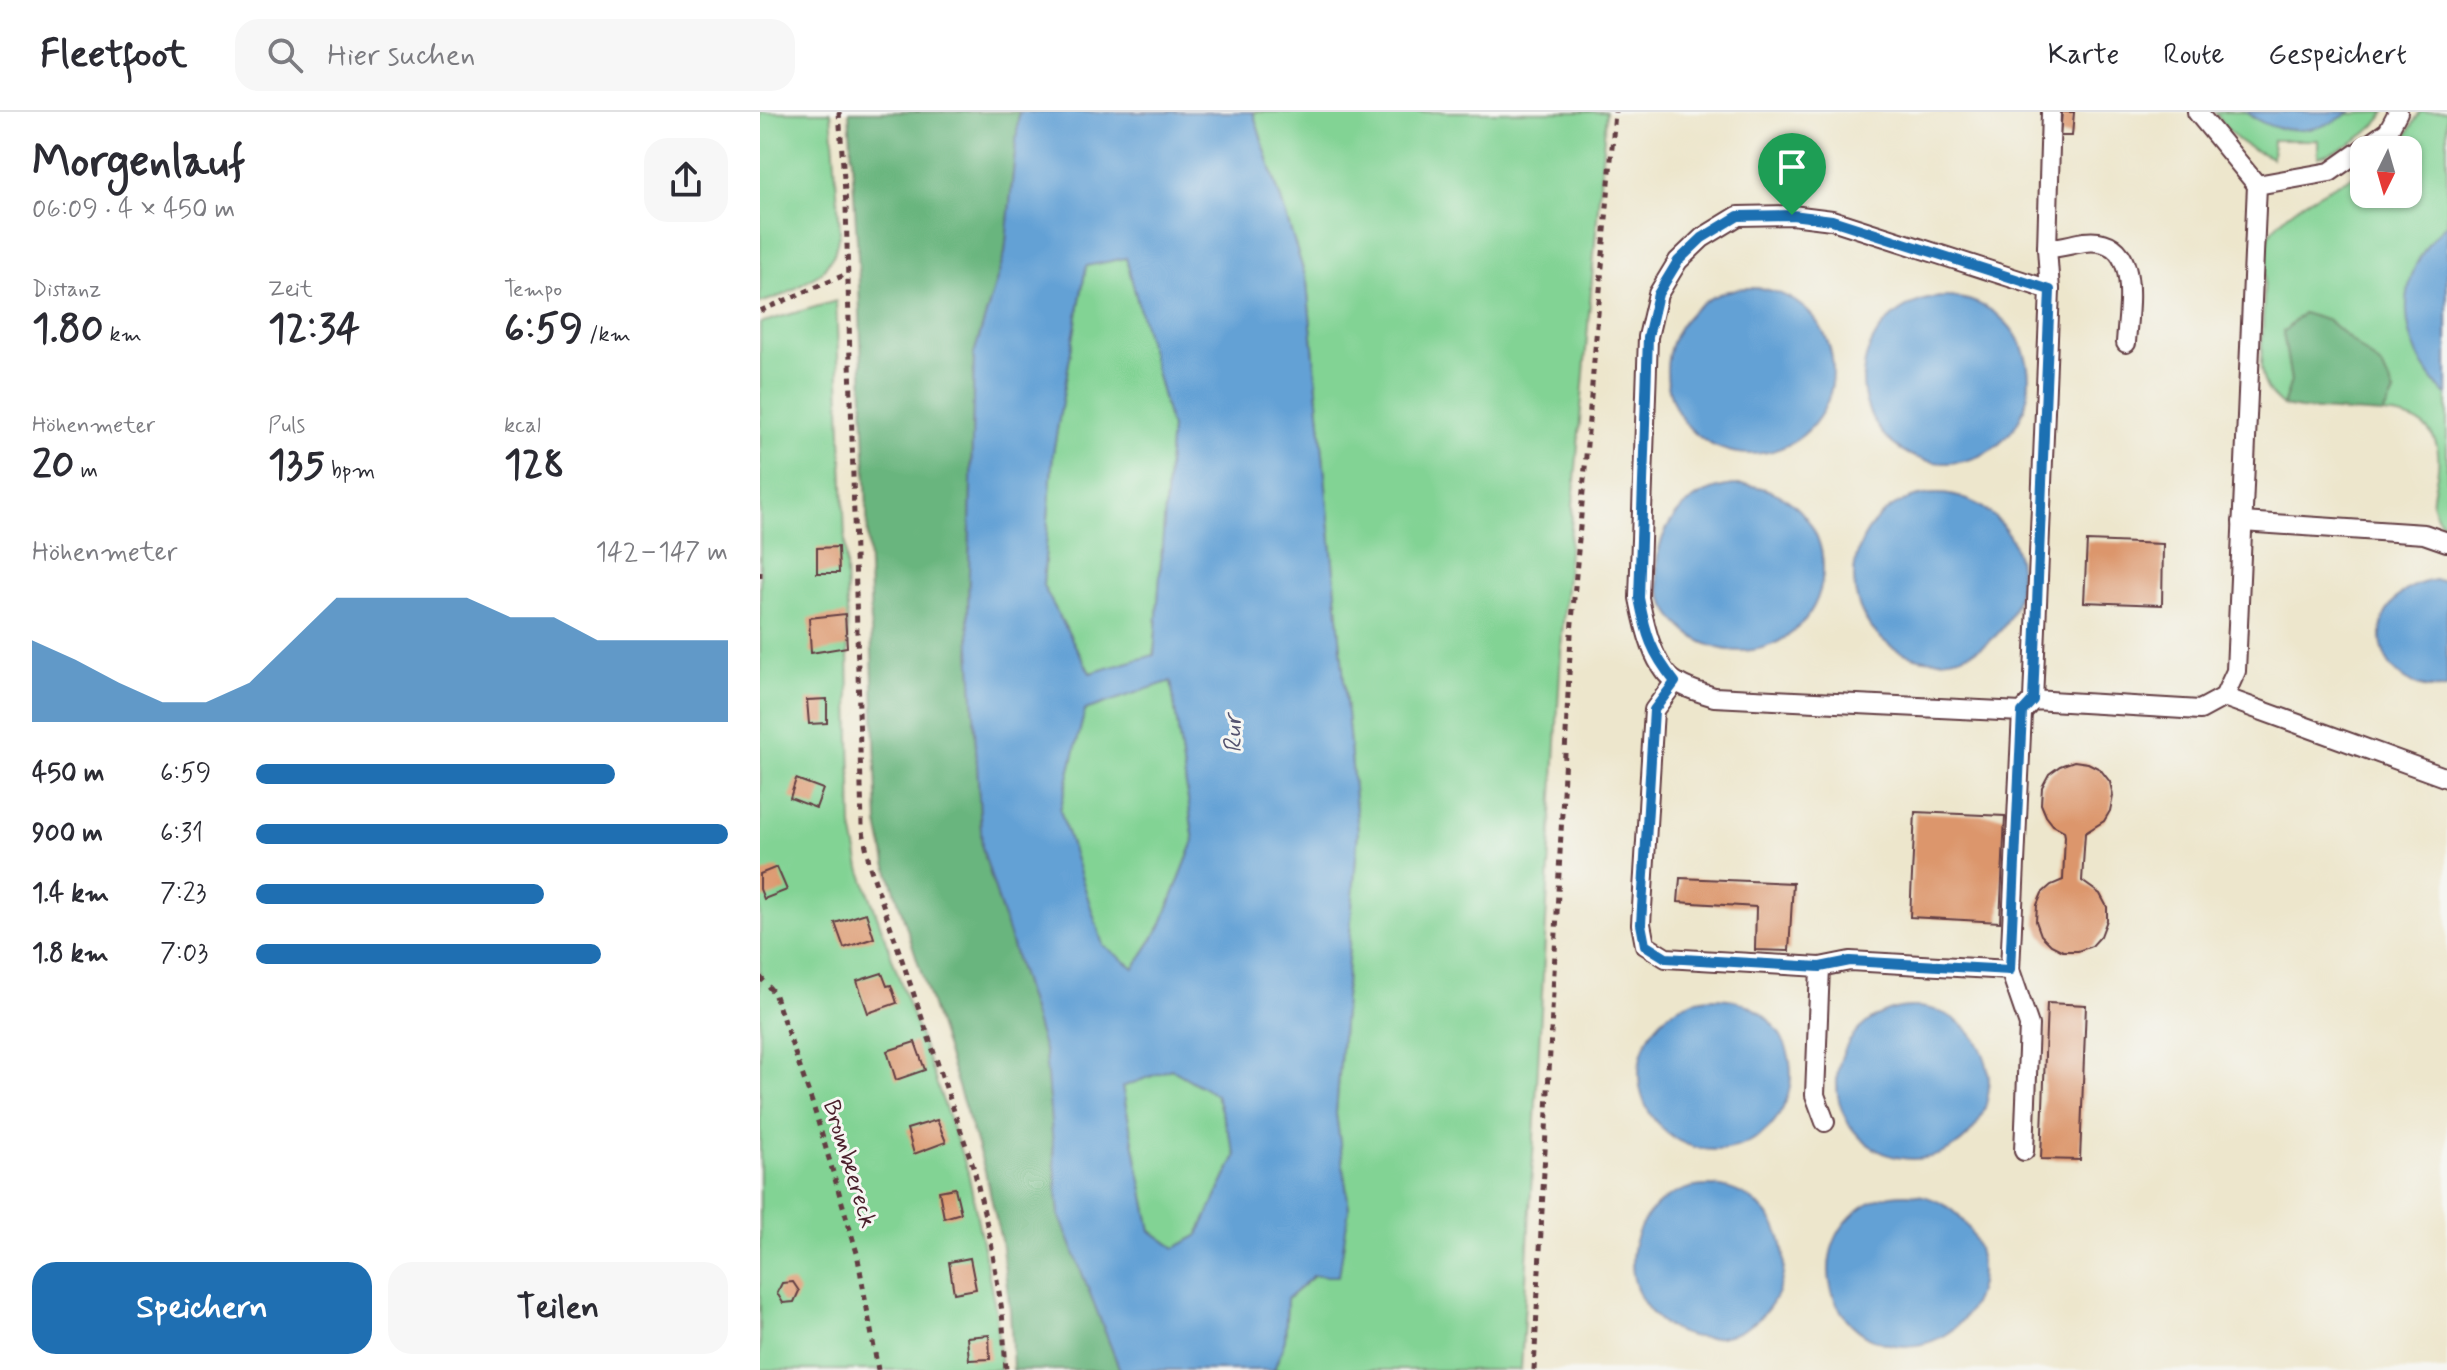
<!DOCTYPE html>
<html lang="de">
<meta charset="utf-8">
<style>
:root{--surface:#fff;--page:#f7f7f7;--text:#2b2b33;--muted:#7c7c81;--line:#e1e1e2;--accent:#1f6fb2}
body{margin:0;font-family:Mynerve,sans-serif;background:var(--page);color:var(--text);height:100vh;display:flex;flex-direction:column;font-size:30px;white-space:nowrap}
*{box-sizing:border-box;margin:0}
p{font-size:26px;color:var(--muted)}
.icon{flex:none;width:44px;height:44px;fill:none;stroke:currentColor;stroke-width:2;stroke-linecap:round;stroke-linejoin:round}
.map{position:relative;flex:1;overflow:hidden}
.sheet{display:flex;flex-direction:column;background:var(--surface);width:760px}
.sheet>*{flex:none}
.needle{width:52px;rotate:185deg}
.tools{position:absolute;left:1590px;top:24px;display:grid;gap:16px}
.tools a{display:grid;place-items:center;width:72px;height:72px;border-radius:16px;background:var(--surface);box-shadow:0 2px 6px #0004;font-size:40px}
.pin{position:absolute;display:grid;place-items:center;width:68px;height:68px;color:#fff;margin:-82px -34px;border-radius:50% 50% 50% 0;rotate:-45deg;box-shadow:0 0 8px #0007}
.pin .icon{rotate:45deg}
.round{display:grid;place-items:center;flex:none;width:84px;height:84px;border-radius:24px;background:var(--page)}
.overview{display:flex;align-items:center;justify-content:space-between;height:136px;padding:0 32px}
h1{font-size:44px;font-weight:700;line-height:60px}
.metrics{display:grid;grid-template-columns:repeat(3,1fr);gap:12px;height:136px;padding:8px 32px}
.metrics div{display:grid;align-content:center}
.metrics b{font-size:40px;font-weight:700}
.metrics small{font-size:22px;font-weight:400}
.metrics p{font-size:22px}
.chart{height:224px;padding:16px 32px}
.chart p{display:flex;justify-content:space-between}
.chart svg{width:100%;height:144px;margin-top:8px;fill:var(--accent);opacity:.7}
.action{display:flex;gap:16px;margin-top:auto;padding:16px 32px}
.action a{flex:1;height:92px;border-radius:24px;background:var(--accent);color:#fff;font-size:32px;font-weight:700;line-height:92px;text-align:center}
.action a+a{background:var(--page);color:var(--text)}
ul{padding:0 32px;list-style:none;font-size:26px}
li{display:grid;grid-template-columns:128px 96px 1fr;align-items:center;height:60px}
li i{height:20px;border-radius:10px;background:var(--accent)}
header{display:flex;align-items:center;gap:48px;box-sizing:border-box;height:112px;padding:0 40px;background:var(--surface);border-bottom:2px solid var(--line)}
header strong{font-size:38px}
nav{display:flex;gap:44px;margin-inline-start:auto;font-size:28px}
.search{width:560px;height:72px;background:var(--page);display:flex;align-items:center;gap:20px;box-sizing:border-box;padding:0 28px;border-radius:24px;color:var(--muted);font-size:30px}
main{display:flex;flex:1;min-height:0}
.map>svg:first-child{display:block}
.green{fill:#82d394;stroke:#667960;stroke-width:2}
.forest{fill:#69b57e;stroke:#5a6a54;stroke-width:2}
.water{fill:#64a1d5;stroke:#576080;stroke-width:2;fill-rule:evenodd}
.building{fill:#dc966c}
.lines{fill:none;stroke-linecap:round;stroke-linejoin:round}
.lane-casing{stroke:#623d43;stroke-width:22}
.path{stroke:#623d43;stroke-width:5;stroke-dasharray:6 6;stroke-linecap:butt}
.lane{stroke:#fff;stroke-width:18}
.route-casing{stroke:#fff;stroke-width:16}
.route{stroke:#1f6fb2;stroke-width:10}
.labels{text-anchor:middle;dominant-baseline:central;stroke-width:6;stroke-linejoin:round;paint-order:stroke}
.street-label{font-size:24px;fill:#4a1f2b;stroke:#f6f6f2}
.water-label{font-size:26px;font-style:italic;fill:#54536f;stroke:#f6f6f2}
</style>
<header>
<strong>Fleetfoot</strong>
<div class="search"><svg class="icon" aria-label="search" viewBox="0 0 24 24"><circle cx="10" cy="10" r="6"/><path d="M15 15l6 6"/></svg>Hier suchen</div>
<nav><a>Karte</a><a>Route</a><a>Gespeichert</a></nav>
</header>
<main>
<section class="sheet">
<div class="overview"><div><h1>Morgenlauf</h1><p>06:09 · 4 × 450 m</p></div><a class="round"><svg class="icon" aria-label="share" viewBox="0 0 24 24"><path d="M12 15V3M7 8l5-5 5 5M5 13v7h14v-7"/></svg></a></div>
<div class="metrics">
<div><p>Distanz</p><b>1.80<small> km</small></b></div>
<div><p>Zeit</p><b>12:34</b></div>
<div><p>Tempo</p><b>6:59<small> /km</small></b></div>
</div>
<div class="metrics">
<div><p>Höhenmeter</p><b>20<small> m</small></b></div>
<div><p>Puls</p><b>135<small> bpm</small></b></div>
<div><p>kcal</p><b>128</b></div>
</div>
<div class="chart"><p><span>Höhenmeter</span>142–147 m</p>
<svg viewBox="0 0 160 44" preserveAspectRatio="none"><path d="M0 44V19L10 25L20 32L30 38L40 38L50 32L60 19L70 6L80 6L90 6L100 6L110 12L120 12L130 19L140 19L150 19L160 19V44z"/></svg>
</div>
<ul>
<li><b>450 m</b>6:59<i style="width:76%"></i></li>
<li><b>900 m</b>6:31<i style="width:100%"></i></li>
<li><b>1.4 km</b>7:23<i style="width:61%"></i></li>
<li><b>1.8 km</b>7:03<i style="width:73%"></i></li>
</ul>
<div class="action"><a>Speichern</a><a>Teilen</a></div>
</section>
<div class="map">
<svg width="1687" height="1258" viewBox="0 0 1687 1258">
<rect width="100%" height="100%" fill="#f6f6f2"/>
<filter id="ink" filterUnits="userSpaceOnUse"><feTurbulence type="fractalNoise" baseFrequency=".0125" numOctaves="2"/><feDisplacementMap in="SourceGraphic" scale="16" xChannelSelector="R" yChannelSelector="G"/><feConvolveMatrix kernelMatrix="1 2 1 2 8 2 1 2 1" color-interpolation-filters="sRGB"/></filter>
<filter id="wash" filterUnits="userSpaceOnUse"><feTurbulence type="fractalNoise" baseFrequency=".006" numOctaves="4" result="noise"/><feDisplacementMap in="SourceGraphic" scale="32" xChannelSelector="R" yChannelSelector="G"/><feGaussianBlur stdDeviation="1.8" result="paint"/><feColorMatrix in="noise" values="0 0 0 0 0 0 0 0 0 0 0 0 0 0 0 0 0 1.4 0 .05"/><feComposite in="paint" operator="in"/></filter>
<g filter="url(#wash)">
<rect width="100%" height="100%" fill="#ede6cc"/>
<!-- green -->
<g class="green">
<polygon points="0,0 71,0 80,119 74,142 61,161 26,182 0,191"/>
<polygon points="493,0 846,0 802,523 761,1258 514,1258 525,1228 527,1187 554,1164 589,1096 576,1002 598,719 547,170"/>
<path d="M 1455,0 L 1486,0 L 1493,6 L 1626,0 C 1609,24 1585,37 1558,45 L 1558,28 L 1513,28 L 1512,46 C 1481,33 1473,27 1455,0 Z"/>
<path d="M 1660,0 L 1687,0 L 1687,416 C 1681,410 1675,403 1673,394 C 1671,383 1677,368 1678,356 C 1682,316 1658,305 1623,302 L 1634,281 L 1523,219 L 1531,269 L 1523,294 C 1509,282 1503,274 1501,255 L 1506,128 C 1524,94 1571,77 1604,58 L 1604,82 L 1648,82 L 1648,38 L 1632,38 L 1646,24 Z"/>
<polygon points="366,145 411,316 394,544 330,561 283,474 293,341 326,154"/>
<polygon points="76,189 86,454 92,715 100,756 208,1060 236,1200 241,1258 0,1258 0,211"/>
<polygon points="411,568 434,729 401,814 374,856 343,834 300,698 325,598"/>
<polygon points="411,957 456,983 476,1044 438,1123 415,1136 391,1119 362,974"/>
</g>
<!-- forest -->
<g class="forest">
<polygon points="89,0 259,0 245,141 214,242 208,502 222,735 285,941 299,1102 360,1258 253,1258 250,1197 241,1128 224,1055 126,751 118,712 98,144"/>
<polygon points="1543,201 1569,209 1623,256 1634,281 1623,302 1540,297 1523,294 1531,269 1523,220"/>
</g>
<!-- water -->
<g class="water">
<path d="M 259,0 L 493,0 L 547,170 L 598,719 L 576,1002 L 589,1096 L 579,1164 L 553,1164 L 527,1187 L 525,1228 L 514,1258 L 360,1258 L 299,1102 L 285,941 L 222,735 L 208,502 L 214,242 L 245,141 ZM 366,146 L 411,316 L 394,543 L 330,561 L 283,474 L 293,341 L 326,154 ZM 411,569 L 434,729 L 401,814 L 374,856 L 343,833 L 300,698 L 325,598 ZM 411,957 L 456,983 L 476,1044 L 438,1123 L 415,1136 L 391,1119 L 362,975 Z"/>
<path d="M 1486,0 L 1590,0 C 1558,23 1517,25 1486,0 Z"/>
<path d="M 1687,112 L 1687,284 C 1636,234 1631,161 1687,112 Z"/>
<circle cx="990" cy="259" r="83"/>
<circle cx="1186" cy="268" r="83"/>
<circle cx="980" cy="456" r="83"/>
<circle cx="1177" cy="465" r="83"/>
<path d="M 1675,468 L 1687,469 L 1687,576 C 1608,583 1595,481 1675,468 Z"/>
<circle cx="955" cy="962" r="76"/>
<circle cx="1153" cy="971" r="76"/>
<circle cx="948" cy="1150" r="76"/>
<circle cx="1145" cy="1158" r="76"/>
</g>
<g id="blocks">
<!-- building -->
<g class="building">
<polygon points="1302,0 1314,0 1312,24 1300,24"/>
<polygon points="1327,429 1403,432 1402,493 1324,490"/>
<polygon points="78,435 79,461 57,461 57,436"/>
<polygon points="85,502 87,535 51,541 49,506"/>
<polygon points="67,587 67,611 49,612 47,588"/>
<polygon points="1314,649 1328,651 1340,657 1350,670 1353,684 1350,699 1344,709 1325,721 1322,769 1340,782 1347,795 1347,808 1341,824 1332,834 1318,839 1303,839 1291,833 1281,823 1276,809 1277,793 1282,781 1291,773 1303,768 1305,724 1304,719 1293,713 1286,704 1281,692 1282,675 1289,662 1300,654"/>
<polygon points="36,667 63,677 56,696 30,686"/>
<polygon points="1155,700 1245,704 1240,810 1150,805"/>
<polygon points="17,755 27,778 4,787 0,777 0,762"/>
<polygon points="920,766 1033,771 1029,839 995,838 996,795 918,790"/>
<polygon points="106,801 114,826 84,836 75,811"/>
<polygon points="122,861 127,874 131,873 137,891 108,901 97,869"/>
<polygon points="1287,891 1326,893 1320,1048 1281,1047"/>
<polygon points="155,930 165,958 136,968 127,939"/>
<polygon points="177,1008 186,1030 154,1042 147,1017"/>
<polygon points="195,1076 201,1101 184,1106 179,1079"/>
<polygon points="210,1146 216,1177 194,1181 189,1150"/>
<polygon points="33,1170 39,1179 34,1190 23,1191 17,1181 22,1171"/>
<polygon points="229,1223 230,1247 209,1248 207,1225"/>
</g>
</g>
</g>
<g filter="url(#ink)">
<use href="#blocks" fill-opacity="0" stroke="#623d43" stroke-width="2"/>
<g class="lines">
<!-- lane casing -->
<g class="lane-casing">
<g id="lane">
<polyline points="1437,0 1497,73"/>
<path d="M 1287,136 C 1302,136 1311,132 1324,130 C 1383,123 1368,195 1366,231"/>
<polyline points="1290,178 1287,136 1291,0"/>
<polyline points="1482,410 1664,422 1687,430"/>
<polyline points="915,570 894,598 881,812 885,833 906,846 1060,855 1090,849 1250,858"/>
<polyline points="1464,585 1687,666"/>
<path d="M 1273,588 L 1262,600 L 954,585 C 943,581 929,578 918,571 C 893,558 884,511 879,486 L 888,225 L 898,182 L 918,149 L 942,126 L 978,104 L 1032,103 L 1072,108 L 1290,178 L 1273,588 L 1440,598 L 1464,585 L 1476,559 L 1497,73 L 1570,60 L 1628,19 L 1638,0"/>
<polyline points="1262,600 1250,858 1269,913 1264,1039"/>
<polyline points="1060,855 1055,983 1065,1010"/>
</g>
</g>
<!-- path -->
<g class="path">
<polyline points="79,0 86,93 102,714 110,755 214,1057 231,1130 242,1199 246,1258"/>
<polyline points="0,199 87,162"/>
<polyline points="0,460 0,465"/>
<polyline points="0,865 14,881 53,993 97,1141 118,1258"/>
<polyline points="774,1258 811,522 855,0"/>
</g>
<!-- lane -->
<use href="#lane" class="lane"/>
</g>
</g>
<g class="lines" filter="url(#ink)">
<!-- route casing -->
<g class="route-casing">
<path id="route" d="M 1032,103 L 1072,108 L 1290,178 L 1273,588 L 1262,600 L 1250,858 L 1090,849 L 1060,855 L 906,846 L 885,833 L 881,812 L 894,598 L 915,570 C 891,540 886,523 879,486 L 888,225 L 898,182 L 918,149 L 942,126 L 978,104 Z"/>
</g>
<!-- route -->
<use href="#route" class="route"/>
</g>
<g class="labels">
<!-- street labels -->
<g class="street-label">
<text transform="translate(89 1052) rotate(73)">Brombeereck</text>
</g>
<!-- water labels -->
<g class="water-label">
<text transform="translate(474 622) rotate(-91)">Rur</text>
</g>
</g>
</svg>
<div class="tools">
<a><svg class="needle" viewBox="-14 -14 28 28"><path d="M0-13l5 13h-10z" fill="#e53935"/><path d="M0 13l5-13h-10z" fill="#7c7c81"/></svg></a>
</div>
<div class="pin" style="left:1032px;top:103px;background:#1e9e55"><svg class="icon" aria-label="arrive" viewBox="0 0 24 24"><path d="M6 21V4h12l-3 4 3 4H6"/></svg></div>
</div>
</main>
